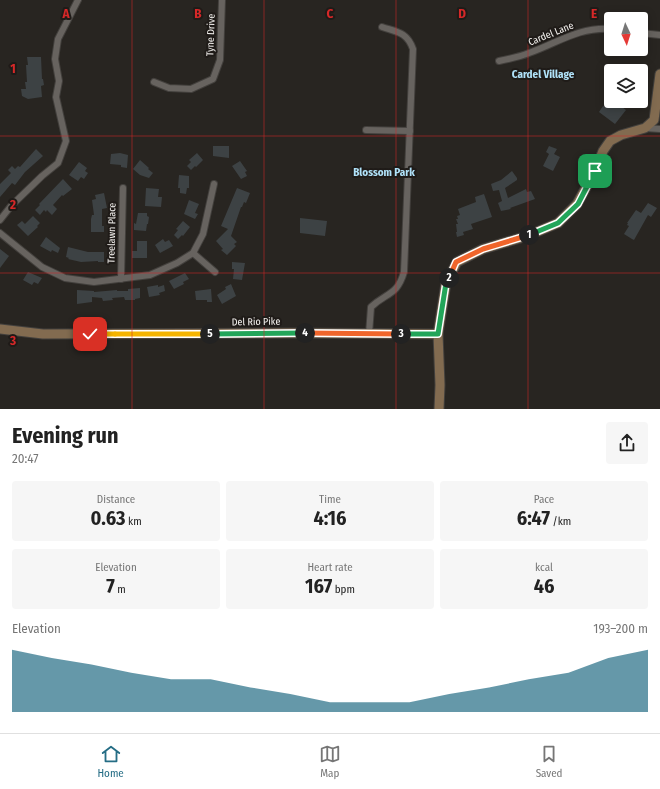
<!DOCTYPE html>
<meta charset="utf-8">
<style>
:root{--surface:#fff;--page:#f6f6f6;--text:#222;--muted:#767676;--line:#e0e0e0;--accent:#256d85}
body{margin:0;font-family:"Fira Sans Condensed",sans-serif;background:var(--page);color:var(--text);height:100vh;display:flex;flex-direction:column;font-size:15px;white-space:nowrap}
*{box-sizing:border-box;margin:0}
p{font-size:13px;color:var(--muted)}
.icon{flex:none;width:22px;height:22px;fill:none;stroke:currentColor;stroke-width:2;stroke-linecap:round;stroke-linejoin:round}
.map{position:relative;height:409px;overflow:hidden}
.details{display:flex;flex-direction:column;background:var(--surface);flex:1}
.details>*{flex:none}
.needle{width:26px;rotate:176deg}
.controls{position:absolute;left:604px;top:12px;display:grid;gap:8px}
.controls a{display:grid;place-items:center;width:44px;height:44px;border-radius:4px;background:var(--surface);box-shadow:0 2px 10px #0003;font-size:20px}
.pin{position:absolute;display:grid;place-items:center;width:34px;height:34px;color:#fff;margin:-17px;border-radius:8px;box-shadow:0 2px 6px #0006}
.km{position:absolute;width:20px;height:20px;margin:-10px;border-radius:50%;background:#222;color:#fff;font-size:11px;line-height:20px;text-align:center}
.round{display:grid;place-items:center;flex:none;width:42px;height:42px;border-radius:4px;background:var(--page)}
.overview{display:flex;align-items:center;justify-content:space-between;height:68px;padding:0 12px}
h1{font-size:22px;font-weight:700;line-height:30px}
.figures{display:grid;grid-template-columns:repeat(3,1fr);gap:6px;height:68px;padding:4px 12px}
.figures div{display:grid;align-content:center;border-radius:4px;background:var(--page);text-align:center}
.figures b{font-size:20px;font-weight:700}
.figures small{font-size:11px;font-weight:400}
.figures p{font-size:11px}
.chart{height:112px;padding:8px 12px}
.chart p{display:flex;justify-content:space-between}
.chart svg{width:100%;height:72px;margin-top:4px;fill:var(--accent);opacity:.7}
.tab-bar{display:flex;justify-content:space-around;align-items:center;height:56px;border-top:1px solid var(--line);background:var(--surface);font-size:11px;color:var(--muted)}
.tab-bar a{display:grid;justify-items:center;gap:2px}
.tab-bar .selected{color:var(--accent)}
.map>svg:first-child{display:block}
.building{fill:#3d4244}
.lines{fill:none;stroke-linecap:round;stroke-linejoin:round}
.street-casing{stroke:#43403d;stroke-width:8}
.secondary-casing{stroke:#43403d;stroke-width:11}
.street{stroke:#67635f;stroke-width:6}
.secondary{stroke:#826b50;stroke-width:9}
.split-1-casing{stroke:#fff;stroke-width:8}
.split-2-casing{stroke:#fff;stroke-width:8}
.split-3-casing{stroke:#fff;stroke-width:8}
.split-4-casing{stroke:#fff;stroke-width:8}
.split-5-casing{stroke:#fff;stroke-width:8}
.split-6-casing{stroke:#fff;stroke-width:8}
.split-7-casing{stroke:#fff;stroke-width:8}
.split-1{stroke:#22a559;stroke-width:5}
.split-2{stroke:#f0652b;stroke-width:5}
.split-3{stroke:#22a559;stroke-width:5}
.split-4{stroke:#f0652b;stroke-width:5}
.split-5{stroke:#22a559;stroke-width:5}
.split-6{stroke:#f5b400;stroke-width:5}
.split-7{stroke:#f5b400;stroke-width:5}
.grid{fill:none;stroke:#d62828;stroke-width:1;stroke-opacity:0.55}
.labels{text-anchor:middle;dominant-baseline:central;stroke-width:4;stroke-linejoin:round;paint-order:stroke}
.street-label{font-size:10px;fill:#f4f2ef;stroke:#1f1b18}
.neighbourhood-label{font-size:11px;font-weight:bold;fill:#b0e2f9;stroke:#1f1b18}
.grid-label{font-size:13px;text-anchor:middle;font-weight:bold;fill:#d62828;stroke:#1f1b18;stroke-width:4;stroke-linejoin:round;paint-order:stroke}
</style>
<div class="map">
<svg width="660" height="409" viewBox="0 0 660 409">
<rect width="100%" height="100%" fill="#282521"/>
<!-- building -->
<g class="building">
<polygon points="27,57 41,57 42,79 43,79 44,85 41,86 42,97 28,99 22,96 21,89 26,89 25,82 27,82 26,65 28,65"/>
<polygon points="626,64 644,70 644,71 624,71"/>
<polygon points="611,99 611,101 614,101 626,110 615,124 599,112 603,106 605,107"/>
<polygon points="213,146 229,146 229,158 213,156"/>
<polygon points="549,146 557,149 554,154 560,157 553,171 543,166 549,154 546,152"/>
<polygon points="36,149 43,156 25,172 15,185 12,183 0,197 0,184 11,173 8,170 12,166 15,169 18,166 20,167"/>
<polygon points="120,153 128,155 127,168 121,167 121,165 110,164 111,154"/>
<polygon points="197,153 203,160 196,167 195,166 191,170 187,166 191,162 189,160"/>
<polygon points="140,160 149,168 148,169 153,173 149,178 140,175 133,169"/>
<polygon points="240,161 247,171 245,172 247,176 241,179 232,166"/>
<polygon points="79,162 87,168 85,171 88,173 84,179 81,177 78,181 69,175"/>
<polygon points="512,171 517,178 517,180 505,188 508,198 526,189 527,192 531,191 535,199 510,208 511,209 501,211 498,203 502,201 499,190 493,191 491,184 501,180"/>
<polygon points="179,175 189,176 189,188 187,188 186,194 180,193 180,188 178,188"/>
<polygon points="63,179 72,189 63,196 62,195 53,205 57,209 52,215 47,210 46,212 44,210 40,215 35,210 40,205 39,204"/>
<polygon points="146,188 159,189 158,197 162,197 161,207 145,206"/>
<polygon points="237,188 250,193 246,203 244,202 242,207 241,207 231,236 237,242 234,244 236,246 227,255 221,250 223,249 216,241 228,229 221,226"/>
<polygon points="104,193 107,208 102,209 102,226 104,226 104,232 91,232 91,219 92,215 94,215 92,200 96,199 95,195"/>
<polygon points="484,194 492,217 471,224 473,229 463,232 464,235 457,237 456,232 457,232 456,224 458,224 456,219 458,219 457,216 460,215 458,209 476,202 475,197"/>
<polygon points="189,200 199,204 195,213 198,214 195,219 184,214"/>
<polygon points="648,203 657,208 651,217 648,215 634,240 632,239 624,234 629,226 627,225 628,223 627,223 636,210 641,213"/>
<polygon points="138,213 147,213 147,216 149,217 148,224 147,224 146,231 134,230 134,223 136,224"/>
<polygon points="33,216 40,223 37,226 38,227 28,236 17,225 22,221 25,224"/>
<polygon points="300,218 327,221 325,236 300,233"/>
<polygon points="183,221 190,227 183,236 182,235 178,239 174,235 178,230 176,229"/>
<polygon points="46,237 60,248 58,253 52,250 51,252 40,246"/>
<polygon points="163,239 165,242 169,240 173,246 160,253 155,245"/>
<polygon points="137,241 147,241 147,258 132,258 132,251 137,251"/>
<polygon points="68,247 88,252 104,252 104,262 98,262 98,261 81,262 68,259 69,258 66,257"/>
<polygon points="0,249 9,256 0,268"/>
<polygon points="232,262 245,263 242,280 233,279 234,269 232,269"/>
<polygon points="28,272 42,278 38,284 34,282 32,285 23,280"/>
<polygon points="185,273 189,279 183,282 184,284 174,289 169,281"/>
<polygon points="231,284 236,296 222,304 217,295 226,289 225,287"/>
<polygon points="158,285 158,287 164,285 165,291 159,293 160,295 149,297 147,287"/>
<polygon points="140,288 140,298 135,299 135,300 125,300 124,297 112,298 113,300 103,301 102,298 92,297 92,302 77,304 77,290 94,291 94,292 117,290 117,291 128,291 128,289"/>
<polygon points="211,289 212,302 207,302 207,300 196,300 195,291"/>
</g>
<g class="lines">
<!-- street casing -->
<g class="street-casing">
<g id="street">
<polyline points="641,33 660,35"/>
<path d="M 499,61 C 509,59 519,57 529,53 C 558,43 577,27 611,29"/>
<polyline points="154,82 169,88 191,89 213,79 220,60 222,0"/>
<polyline points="645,128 660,129"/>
<polyline points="366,130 410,131"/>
<polyline points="0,220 11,206 42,176 58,163 66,141 56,97 59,81 55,59 58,39 78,0"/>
<polyline points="0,233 42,267 65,278 94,282 150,275 177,263 193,253 203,234 214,184"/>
<polyline points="193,253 215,272"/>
<polyline points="121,279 123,188"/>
<path d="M 369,334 L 371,307 C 387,292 397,296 404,272 L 413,49 C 407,32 397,32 382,27"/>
</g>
</g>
<!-- secondary casing -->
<g class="secondary-casing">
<g id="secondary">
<polyline points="0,329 43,334 290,333 438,334"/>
<polyline points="439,409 440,385 438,334 446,283 457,262 483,249 527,236 558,223 577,204 595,171 603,151 610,141 621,135 645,128 654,120 660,74"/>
</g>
</g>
<!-- street -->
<use href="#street" class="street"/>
<!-- secondary -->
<use href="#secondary" class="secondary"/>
</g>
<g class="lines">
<!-- split-1 casing -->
<g class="split-1-casing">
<polyline id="split-1" points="529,235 558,223 578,204 595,171"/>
</g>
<!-- split-2 casing -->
<g class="split-2-casing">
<polyline id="split-2" points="449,278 456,262 483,249 529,235"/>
</g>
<!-- split-3 casing -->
<g class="split-3-casing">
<polyline id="split-3" points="401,334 438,334 446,283 449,278"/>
</g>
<!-- split-4 casing -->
<g class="split-4-casing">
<polyline id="split-4" points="305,333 401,334"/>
</g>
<!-- split-5 casing -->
<g class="split-5-casing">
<polyline id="split-5" points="210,334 305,333"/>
</g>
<!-- split-6 casing -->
<g class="split-6-casing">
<polyline id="split-6" points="115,334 210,334"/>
</g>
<!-- split-7 casing -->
<g class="split-7-casing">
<polyline id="split-7" points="90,334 115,334"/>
</g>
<!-- split-1 -->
<use href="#split-1" class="split-1"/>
<!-- split-2 -->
<use href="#split-2" class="split-2"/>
<!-- split-3 -->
<use href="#split-3" class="split-3"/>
<!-- split-4 -->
<use href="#split-4" class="split-4"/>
<!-- split-5 -->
<use href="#split-5" class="split-5"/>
<!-- split-6 -->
<use href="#split-6" class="split-6"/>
<!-- split-7 -->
<use href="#split-7" class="split-7"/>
</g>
<!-- grid -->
<path class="grid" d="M 132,0 L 132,409M 264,0 L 264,409M 396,0 L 396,409M 528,0 L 528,409M 0,136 L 660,136M 0,273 L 660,273"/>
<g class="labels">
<!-- street labels -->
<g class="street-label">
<text transform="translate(551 34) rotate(-22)">Cardel Lane</text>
<text transform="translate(211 35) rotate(-88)">Tyne Drive</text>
<text transform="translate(112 233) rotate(-89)">Treelawn Place</text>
<text transform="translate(256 322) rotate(-1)">Del Rio Pike</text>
</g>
<!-- neighbourhood labels -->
<g class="neighbourhood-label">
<text x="543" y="74">Cardel Village</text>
<text x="384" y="172">Blossom Park</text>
</g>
</g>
<g class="grid-label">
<text x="66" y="18">A</text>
<text x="198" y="18">B</text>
<text x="330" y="18">C</text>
<text x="462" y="18">D</text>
<text x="594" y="18">E</text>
<text x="13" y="73">1</text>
<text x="13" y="209">2</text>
<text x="13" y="345">3</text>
</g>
</svg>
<div class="controls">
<a><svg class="needle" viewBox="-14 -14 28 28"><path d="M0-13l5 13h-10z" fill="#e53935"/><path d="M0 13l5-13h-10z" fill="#767676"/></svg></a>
<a><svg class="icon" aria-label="layers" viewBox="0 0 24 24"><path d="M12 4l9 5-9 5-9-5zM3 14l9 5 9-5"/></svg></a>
</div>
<div class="pin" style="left:595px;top:171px;background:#1e9e55"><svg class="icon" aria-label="arrive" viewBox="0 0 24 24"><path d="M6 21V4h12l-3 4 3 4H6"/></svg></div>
<div class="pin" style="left:90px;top:334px;background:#d93025"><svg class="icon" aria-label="check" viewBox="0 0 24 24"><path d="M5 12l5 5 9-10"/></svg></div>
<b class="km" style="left:529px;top:235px">1</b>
<b class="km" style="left:449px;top:278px">2</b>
<b class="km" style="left:401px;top:334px">3</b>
<b class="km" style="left:305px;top:333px">4</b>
<b class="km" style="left:210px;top:334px">5</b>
</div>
<section class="details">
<div class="overview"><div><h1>Evening run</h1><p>20:47</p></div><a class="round"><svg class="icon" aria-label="share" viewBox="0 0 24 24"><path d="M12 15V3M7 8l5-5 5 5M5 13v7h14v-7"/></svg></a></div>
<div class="figures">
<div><p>Distance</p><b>0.63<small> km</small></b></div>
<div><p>Time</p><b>4:16</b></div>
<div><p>Pace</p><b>6:47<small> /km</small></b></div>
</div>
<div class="figures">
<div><p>Elevation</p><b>7<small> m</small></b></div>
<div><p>Heart rate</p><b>167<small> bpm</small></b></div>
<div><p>kcal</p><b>46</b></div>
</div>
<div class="chart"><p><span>Elevation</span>193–200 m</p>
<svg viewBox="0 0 160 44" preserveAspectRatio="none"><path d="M0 44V6L10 11L20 15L30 20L40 24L50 24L60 29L70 33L80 38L90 38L100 38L110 33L120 29L130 24L140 20L150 11L160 6V44z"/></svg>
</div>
</section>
<nav class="tab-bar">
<a class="selected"><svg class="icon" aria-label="home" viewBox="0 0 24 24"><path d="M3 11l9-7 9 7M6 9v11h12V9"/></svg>Home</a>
<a><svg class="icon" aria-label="map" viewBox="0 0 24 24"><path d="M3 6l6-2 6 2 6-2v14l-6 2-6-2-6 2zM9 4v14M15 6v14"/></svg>Map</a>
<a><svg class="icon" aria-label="saved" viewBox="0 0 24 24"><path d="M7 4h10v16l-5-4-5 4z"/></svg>Saved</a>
</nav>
